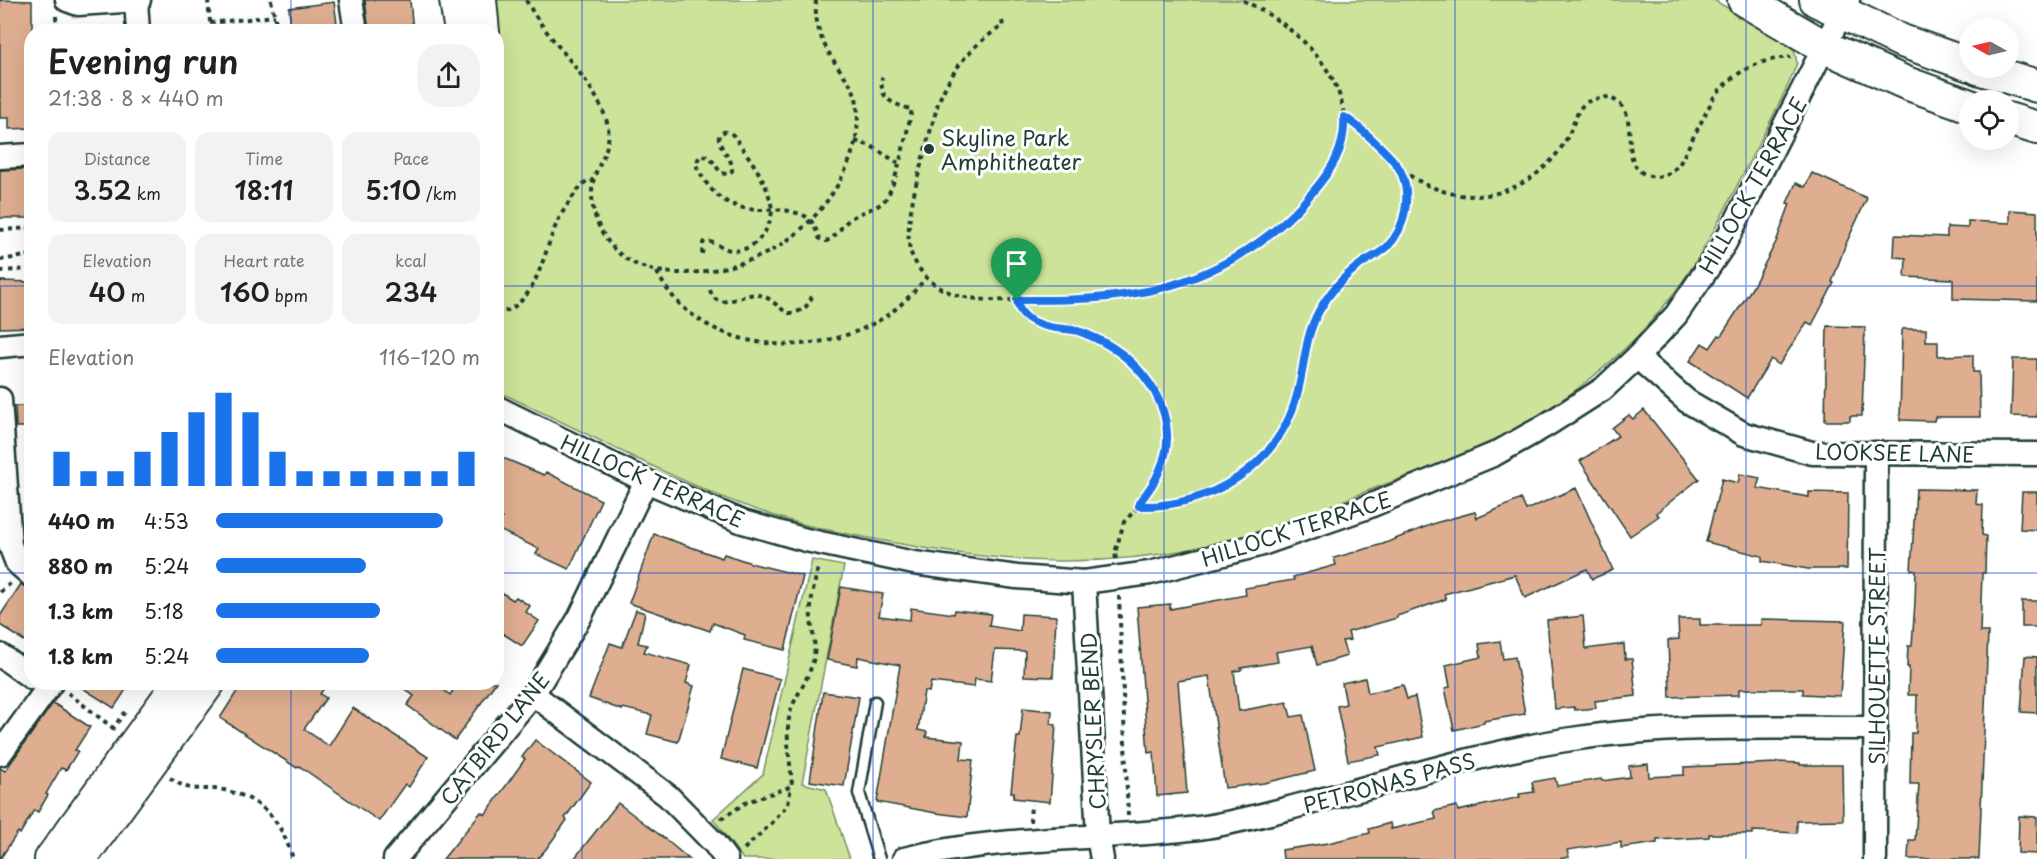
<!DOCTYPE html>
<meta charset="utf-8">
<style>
:root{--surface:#fff;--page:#f2f2f2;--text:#202124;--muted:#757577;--accent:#1a73e8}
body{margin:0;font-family:"Playpen Sans",sans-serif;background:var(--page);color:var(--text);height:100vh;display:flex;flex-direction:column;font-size:22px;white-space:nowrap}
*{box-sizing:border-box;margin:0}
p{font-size:20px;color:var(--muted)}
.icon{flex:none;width:33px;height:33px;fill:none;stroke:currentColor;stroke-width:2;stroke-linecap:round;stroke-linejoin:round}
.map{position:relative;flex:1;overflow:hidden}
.details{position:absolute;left:24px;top:24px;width:480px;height:666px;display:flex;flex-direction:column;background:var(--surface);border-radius:24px;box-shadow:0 6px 24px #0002}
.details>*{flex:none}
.needle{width:39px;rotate:278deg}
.tools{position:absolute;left:1959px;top:18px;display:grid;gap:12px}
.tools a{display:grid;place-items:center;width:60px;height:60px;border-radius:50%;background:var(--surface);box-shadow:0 6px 24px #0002;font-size:30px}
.pin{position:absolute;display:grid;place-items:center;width:51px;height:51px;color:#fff;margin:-62px -26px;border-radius:50% 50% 50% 0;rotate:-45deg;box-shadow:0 0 6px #0007}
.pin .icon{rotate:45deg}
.round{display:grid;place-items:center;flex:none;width:63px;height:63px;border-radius:24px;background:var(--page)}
.headline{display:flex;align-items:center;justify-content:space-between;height:102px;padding:0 24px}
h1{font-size:33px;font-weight:600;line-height:45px}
.figures{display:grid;grid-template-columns:repeat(3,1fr);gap:9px;height:102px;padding:6px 24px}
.figures div{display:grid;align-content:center;border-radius:15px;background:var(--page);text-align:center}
.figures b{font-size:26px;font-weight:600}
.figures small{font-size:16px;font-weight:400}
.figures p{font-size:16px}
.chart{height:168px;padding:12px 24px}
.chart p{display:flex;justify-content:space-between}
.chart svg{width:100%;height:108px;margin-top:6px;stroke:var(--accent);stroke-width:6}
ul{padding:0 24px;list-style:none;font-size:20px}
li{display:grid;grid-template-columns:96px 72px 1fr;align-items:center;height:45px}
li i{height:15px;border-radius:8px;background:var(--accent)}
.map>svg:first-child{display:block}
.green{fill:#cde399;stroke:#769066;stroke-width:1.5}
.building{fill:#dfae91;stroke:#1f3d34;stroke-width:1.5}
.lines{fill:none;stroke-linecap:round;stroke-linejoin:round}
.lane-casing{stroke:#1f3d34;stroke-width:15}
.street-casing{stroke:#1f3d34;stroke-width:27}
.secondary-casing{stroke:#1f3d34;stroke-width:36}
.path{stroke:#1f3d34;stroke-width:4;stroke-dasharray:4.5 4.5;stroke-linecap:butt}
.lane{stroke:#fff;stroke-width:10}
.street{stroke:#fff;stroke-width:22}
.secondary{stroke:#fff;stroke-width:32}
.route-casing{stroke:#fff;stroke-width:12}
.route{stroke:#1a73e8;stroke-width:8}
.grid{fill:none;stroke:#1d4ed8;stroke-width:1.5;stroke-opacity:0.55}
.poi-dot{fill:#1f3d34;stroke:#fff;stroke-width:2}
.labels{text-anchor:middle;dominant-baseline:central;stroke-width:6;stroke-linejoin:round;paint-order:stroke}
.poi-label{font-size:21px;fill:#1f3d34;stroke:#fff;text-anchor:start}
.street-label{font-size:21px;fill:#1f3d34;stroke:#fff}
</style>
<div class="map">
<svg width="2037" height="859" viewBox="0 0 2037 859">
<rect width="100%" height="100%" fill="#fff"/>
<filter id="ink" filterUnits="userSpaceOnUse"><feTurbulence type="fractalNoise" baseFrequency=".0167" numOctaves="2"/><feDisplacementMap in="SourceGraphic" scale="12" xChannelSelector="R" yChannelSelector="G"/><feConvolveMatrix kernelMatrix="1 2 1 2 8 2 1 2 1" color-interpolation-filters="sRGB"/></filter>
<g filter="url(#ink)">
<!-- green -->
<g class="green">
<path d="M 487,0 L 1714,0 L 1789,44 L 1795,53 L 1797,63 C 1784,99 1763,134 1746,168 C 1725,209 1705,252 1677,289 C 1623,363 1547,418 1464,454 C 1434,467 1402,478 1370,490 C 1316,511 1259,535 1201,547 C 1096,569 1005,563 901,544 C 868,538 834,532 802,524 C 742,508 685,482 629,455 C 585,433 541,412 497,391 L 496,32 Z"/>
<polygon points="812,560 844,566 802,783 826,789 850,859 743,859 713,819 763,774"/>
</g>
<!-- building -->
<g class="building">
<polygon points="0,0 32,1 32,128 9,129 9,118 0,118"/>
<polygon points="365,0 410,0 413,32 369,32"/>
<polygon points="334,2 337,23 291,29 289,8"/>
<polygon points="30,169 30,218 0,218 0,170"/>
<polygon points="1812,173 1867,198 1845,246 1832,282 1834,283 1812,325 1807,322 1779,365 1771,359 1747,398 1690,361 1702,343 1710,348 1719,335 1721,336 1752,288 1776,242 1790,204 1787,203 1796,183 1805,187"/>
<polygon points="2010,210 2037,212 2037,301 1953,299 1953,279 1905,277 1906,258 1894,257 1895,235 1947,237 1947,227 1968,228 1968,221 2010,223"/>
<polygon points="0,281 32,282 32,327 0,328"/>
<polygon points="1827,326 1865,327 1862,416 1850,416 1850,421 1825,421"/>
<polygon points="1902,329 1926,329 1926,341 1938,341 1938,356 1973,355 1973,372 1979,372 1980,417 1935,417 1934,421 1900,420"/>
<polygon points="2013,359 2037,359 2037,417 2011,416"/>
<polygon points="15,406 32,406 32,427 16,427"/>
<polygon points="1644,410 1699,479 1656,513 1659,516 1630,536 1580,461 1618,436 1612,428 1629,415 1633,419"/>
<polygon points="496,455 544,475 546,472 601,500 569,569 536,554 539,549 497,529 502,518 496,515"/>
<polygon points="1740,474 1760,478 1757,488 1809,497 1809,492 1848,493 1847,569 1808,569 1762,561 1762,556 1706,542 1722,479 1738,483"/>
<polygon points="1576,488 1613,570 1592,579 1587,569 1525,598 1515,575 1444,594 1446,599 1397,616 1397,618 1348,632 1350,640 1342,641 1347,656 1317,665 1312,646 1276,652 1278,662 1241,668 1241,670 1234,671 1239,711 1287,702 1291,717 1303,715 1315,771 1264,783 1225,788 1209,676 1178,681 1187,793 1157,796 1154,752 1148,753 1137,607 1170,604 1170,609 1246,595 1245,588 1294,580 1293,577 1336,565 1334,558 1383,544 1435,523 1475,512 1477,518 1521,499 1526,510"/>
<polygon points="1916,489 1977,490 1976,504 1983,505 1982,535 1986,536 1985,573 1982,573 1980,632 1988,632 1979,859 1908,859 1909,840 1915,840 1919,784 1910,784 1911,733 1916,733 1917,695 1908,695 1909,667 1907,667 1908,646 1912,646 1915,602 1916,571 1911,570"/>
<polygon points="2022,492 2037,492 2037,530 2020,529"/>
<polygon points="654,534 722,558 724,554 754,564 803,576 785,650 744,640 745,635 713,623 710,631 629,603"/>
<polygon points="21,584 32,591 32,646 0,625 0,616"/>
<polygon points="841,587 883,594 879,616 910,620 911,608 954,614 955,610 991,614 989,626 1020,631 1021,614 1056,616 1053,677 1024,676 1025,651 995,650 991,681 975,679 974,687 931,682 929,692 924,691 918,730 927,732 926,737 963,741 961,759 973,760 967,817 936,813 877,802 900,665 858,657 857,666 827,660"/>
<polygon points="496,589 513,600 516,597 530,606 526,612 539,621 522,646 496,629"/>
<rect x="2022" y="601" width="15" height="26"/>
<polygon points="636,610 645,613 638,643 647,645 644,652 691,665 686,683 694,686 678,742 647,734 652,715 623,708 622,710 589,698 610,643 622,647"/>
<polygon points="1583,616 1586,649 1624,644 1625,659 1632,659 1636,696 1595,701 1596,708 1575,710 1574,707 1555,709 1547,620"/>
<polygon points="1678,619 1700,619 1700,625 1761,625 1761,619 1845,621 1840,696 1803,694 1803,689 1739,689 1739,695 1670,697 1668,640 1679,639"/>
<polygon points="1500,641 1503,659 1515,657 1525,714 1484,721 1484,723 1454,730 1445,688 1450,687 1446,665 1481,657 1479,644"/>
<polygon points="2025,656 2037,657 2037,713 2021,712"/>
<polygon points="743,669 780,679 757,768 721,759"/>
<polygon points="1365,678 1368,693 1403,685 1407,699 1415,697 1423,737 1378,747 1380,755 1348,761 1337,706 1346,704 1342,683"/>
<polygon points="73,682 131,682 114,708"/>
<polygon points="243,682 328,682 320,694 326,698 304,729 329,746 353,708 428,757 409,787 405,784 379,821 299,766 297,768 220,718"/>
<polygon points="395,682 433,682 450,695 459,682 496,682 455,740 407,705 414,696"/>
<polygon points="823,692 859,697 844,786 810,781"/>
<polygon points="53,703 90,727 75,750 78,751 66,770 61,768 46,794 48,795 38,812 34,810 20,834 18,832 0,859 0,768 5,771"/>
<polygon points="1023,708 1052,711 1051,724 1056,725 1050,802 1013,798 1014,792 1011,792 1017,737 1020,737"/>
<polygon points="535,740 591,782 565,818 567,820 546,849 537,859 443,859 481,812 485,815 525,759 522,757"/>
<polygon points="1777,762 1800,763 1800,765 1842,765 1843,820 1797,821 1797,833 1753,831 1753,834 1709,834 1709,837 1657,840 1657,843 1621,848 1621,842 1567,850 1569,857 1559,859 1283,859 1282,850 1328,843 1370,833 1369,829 1390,823 1391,829 1436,819 1434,811 1457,806 1458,811 1520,797 1519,794 1534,792 1532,782 1555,778 1557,786 1601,779 1602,781 1630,777 1629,766 1648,764 1649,777 1684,775 1684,767 1777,763"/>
<polygon points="618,803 665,839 689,859 574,859"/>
<polygon points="2019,816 2037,817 2037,854 2018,853"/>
</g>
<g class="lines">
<!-- lane casing -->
<g class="lane-casing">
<polyline id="lane" points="875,702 859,793 879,859"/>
</g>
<!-- street casing -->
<g class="street-casing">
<g id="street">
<polyline points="67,0 78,4 139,0"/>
<polyline points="136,0 138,32"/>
<polyline points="351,0 356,32"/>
<polyline points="0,157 32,155"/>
<polyline points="0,346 32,343"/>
<polyline points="1637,357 1687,401 1744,434 1812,453 2037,454"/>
<polyline points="0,399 10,545 17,563 32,576"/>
<polyline points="496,407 646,481 743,522 806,540 914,563 1017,577 1084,582 1150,573 1259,545 1365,508 1495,454 1545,426 1603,389 1637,357 1676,315 1725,243 1848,0"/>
<polyline points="1084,582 1098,836 1102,859"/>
<polyline points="0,655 32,678"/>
<polyline points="533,694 668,796 714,843 726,859"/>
<polyline points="0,754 52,682"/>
<polyline points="395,859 533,694 580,617 646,481"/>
<path d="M 904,859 C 1000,835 1101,840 1199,828 C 1235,823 1270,813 1305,804 C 1396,781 1486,751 1579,738 C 1677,724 1777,728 1876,728"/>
<polyline points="1875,859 1876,453"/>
</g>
</g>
<!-- secondary casing -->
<g class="secondary-casing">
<g id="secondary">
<polyline points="456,0 461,32"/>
<polyline points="480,0 483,32"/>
<polyline points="1744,0 1825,47 1906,83 1970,106"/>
<polyline points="1816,0 1902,41 1970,65"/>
<polyline points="1978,68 2037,86"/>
<polyline points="2008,119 2037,128"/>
<polyline points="51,859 180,682"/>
<polyline points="80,859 209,682"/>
</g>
</g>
<!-- path -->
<g class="path">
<polyline points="208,0 211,32"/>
<polyline points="271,0 278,32"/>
<path d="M 526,0 C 548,42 588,72 605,116 C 618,151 591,164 592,194 C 592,210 596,223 605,237 C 636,287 710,276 758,257 C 803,238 843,192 855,143 C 858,130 859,112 856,98 C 853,86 845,77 838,67 C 823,46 814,26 816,0"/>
<polyline points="56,16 57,32"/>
<path d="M 1002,21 L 1003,26 C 972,44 952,69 938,103 C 930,136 900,223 911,253 C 931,303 981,301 1028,300 C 1082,300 1137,298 1189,279 C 1239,261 1283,229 1316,188 C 1327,175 1338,161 1342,145 C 1357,79 1296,25 1242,0"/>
<polyline points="210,23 275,16"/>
<polyline points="855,141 871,146 898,163"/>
<path d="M 1401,172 C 1408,173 1414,179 1421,182 C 1436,190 1456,196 1473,196 C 1512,196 1549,172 1567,138 C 1573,128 1575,114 1583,105 C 1589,99 1601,98 1609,97 C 1617,101 1623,105 1626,113 C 1634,133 1622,169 1650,176 C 1662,179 1671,173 1679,165 L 1714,97 C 1733,72 1759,59 1791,57"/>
<polyline points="0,230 32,228"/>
<path d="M 702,254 L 703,243 L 706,241 C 715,242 721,248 730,250 C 753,254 770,231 772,211 L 772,210 C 769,182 749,158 734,136 C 729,131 724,130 719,135 C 717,149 734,157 732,171 L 727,174 L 721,173 L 711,159 L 706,156 L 699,157 L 696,165 C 710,194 727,209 760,210 C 771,210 782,208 792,212 C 798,213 805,215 809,219 C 815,224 816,232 820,239 L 826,241 C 836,238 841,226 849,220 C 860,211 873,210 882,203 C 896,192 907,129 912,110 C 893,103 879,101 882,77"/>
<polyline points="0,260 32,255"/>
<polyline points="0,271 32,269"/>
<path d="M 657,272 C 697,354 815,363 886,316 C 901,306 914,292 926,278"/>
<path d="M 710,290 C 718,315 742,291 759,295 C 771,297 778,308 788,313 C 802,313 810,306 813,292"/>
<path d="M 1017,300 C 1018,312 1027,319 1037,323 C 1055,332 1074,329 1095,338 C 1166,370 1190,440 1139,503 L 1139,506"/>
<path d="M 496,314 C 539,306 542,251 559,219 C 565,207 574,194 583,184 L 588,180 L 593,180"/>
<path d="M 1116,559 L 1115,553 L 1124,522 L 1139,506 C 1210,507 1279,466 1297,395 C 1305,366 1304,338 1318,312 C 1328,293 1343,277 1360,264 C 1369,258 1379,254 1387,247 C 1406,228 1411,195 1400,171 C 1394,159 1357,124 1345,117"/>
<polyline points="0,592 11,583"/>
<polyline points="1119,596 1128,816"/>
<polyline points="68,693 113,728"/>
<polyline points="115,729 113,728 125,712"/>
<path d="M 170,778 C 177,782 183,787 191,788 C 202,790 213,788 224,790 C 265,800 281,821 293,859"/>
<path d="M 721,819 L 747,802 L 792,786 C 791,762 783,731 792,707 C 799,690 811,675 814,656 C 816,642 812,632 811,619 C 810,602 814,585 818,568"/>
<polyline points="1030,822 1031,804"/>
<polyline points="744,849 772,823 788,804 791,787"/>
</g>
<!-- lane -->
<use href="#lane" class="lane"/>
<!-- street -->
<use href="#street" class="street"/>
<!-- secondary -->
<use href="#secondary" class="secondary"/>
</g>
</g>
<g class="lines" filter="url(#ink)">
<!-- route casing -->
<g class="route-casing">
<path id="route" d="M 1344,117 C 1358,125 1393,157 1400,170 C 1412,194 1406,228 1387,247 C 1380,254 1369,258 1361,264 C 1344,276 1329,293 1319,311 C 1304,338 1305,366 1297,395 C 1279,465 1210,508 1139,506 L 1139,503 C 1147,493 1154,484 1159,472 C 1185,417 1144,360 1095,338 C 1088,335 1081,331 1073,330 C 1060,328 1049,329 1037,323 C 1027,319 1018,312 1017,300 C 1057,300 1097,300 1136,293 C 1202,283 1268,246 1311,194 C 1331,171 1346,149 1344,117 Z"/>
</g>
<!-- route -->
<use href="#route" class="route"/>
</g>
<!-- grid -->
<path class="grid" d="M 291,0 L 291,32M 582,0 L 582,859M 873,0 L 873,859M 1164,0 L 1164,859M 1455,0 L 1455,859M 1746,0 L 1746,859M 0,286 L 32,286M 496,286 L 2037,286M 0,573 L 32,573M 496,573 L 2037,573M 291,682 L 291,859"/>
<!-- markers -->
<circle class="poi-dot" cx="929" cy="149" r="6"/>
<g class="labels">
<!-- poi labels -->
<g class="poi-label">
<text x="941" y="137">Skyline Park<tspan x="941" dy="24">Amphitheater</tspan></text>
</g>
<!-- street labels -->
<g class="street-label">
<text transform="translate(1752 185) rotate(-61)">HILLOCK TERRACE</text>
<text transform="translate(1895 452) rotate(1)">LOOKSEE LANE</text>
<text transform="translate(653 480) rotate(24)">HILLOCK TERRACE</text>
<text transform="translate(1296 528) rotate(-18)">HILLOCK TERRACE</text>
<text transform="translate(1876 656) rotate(-90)">SILHOUETTE STREET</text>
<text transform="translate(1092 721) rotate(-93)">CHRYSLER BEND</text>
<text transform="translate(494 738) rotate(-52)">CATBIRD LANE</text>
<text transform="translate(1389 782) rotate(-15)">PETRONAS PASS</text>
</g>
</g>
</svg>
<div class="tools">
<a><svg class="needle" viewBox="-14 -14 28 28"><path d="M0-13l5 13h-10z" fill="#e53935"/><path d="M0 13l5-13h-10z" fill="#757577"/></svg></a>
<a><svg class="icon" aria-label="locate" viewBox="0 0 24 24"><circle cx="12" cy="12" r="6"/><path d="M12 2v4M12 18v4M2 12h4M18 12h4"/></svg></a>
</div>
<div class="pin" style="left:1017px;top:300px;background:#1e9e55"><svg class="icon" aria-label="arrive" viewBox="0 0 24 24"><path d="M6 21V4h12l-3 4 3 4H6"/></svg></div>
<section class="details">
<div class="headline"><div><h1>Evening run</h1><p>21:38 · 8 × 440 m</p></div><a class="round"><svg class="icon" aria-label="share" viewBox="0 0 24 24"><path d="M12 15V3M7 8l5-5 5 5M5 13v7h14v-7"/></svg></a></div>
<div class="figures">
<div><p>Distance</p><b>3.52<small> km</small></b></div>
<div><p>Time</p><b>18:11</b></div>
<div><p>Pace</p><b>5:10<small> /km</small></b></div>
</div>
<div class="figures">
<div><p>Elevation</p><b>40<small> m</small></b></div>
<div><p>Heart rate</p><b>160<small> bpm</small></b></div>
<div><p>kcal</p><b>234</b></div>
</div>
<div class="chart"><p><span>Elevation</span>116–120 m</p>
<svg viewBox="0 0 160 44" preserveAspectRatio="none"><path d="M5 44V30M15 44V38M25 44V38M35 44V30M45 44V22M55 44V14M65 44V6M75 44V14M85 44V30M95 44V38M105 44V38M115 44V38M125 44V38M135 44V38M145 44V38M155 44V30"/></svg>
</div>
<ul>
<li><b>440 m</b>4:53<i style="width:86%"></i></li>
<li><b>880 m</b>5:24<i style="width:57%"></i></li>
<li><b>1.3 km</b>5:18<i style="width:62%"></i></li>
<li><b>1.8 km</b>5:24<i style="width:58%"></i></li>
</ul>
</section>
</div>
